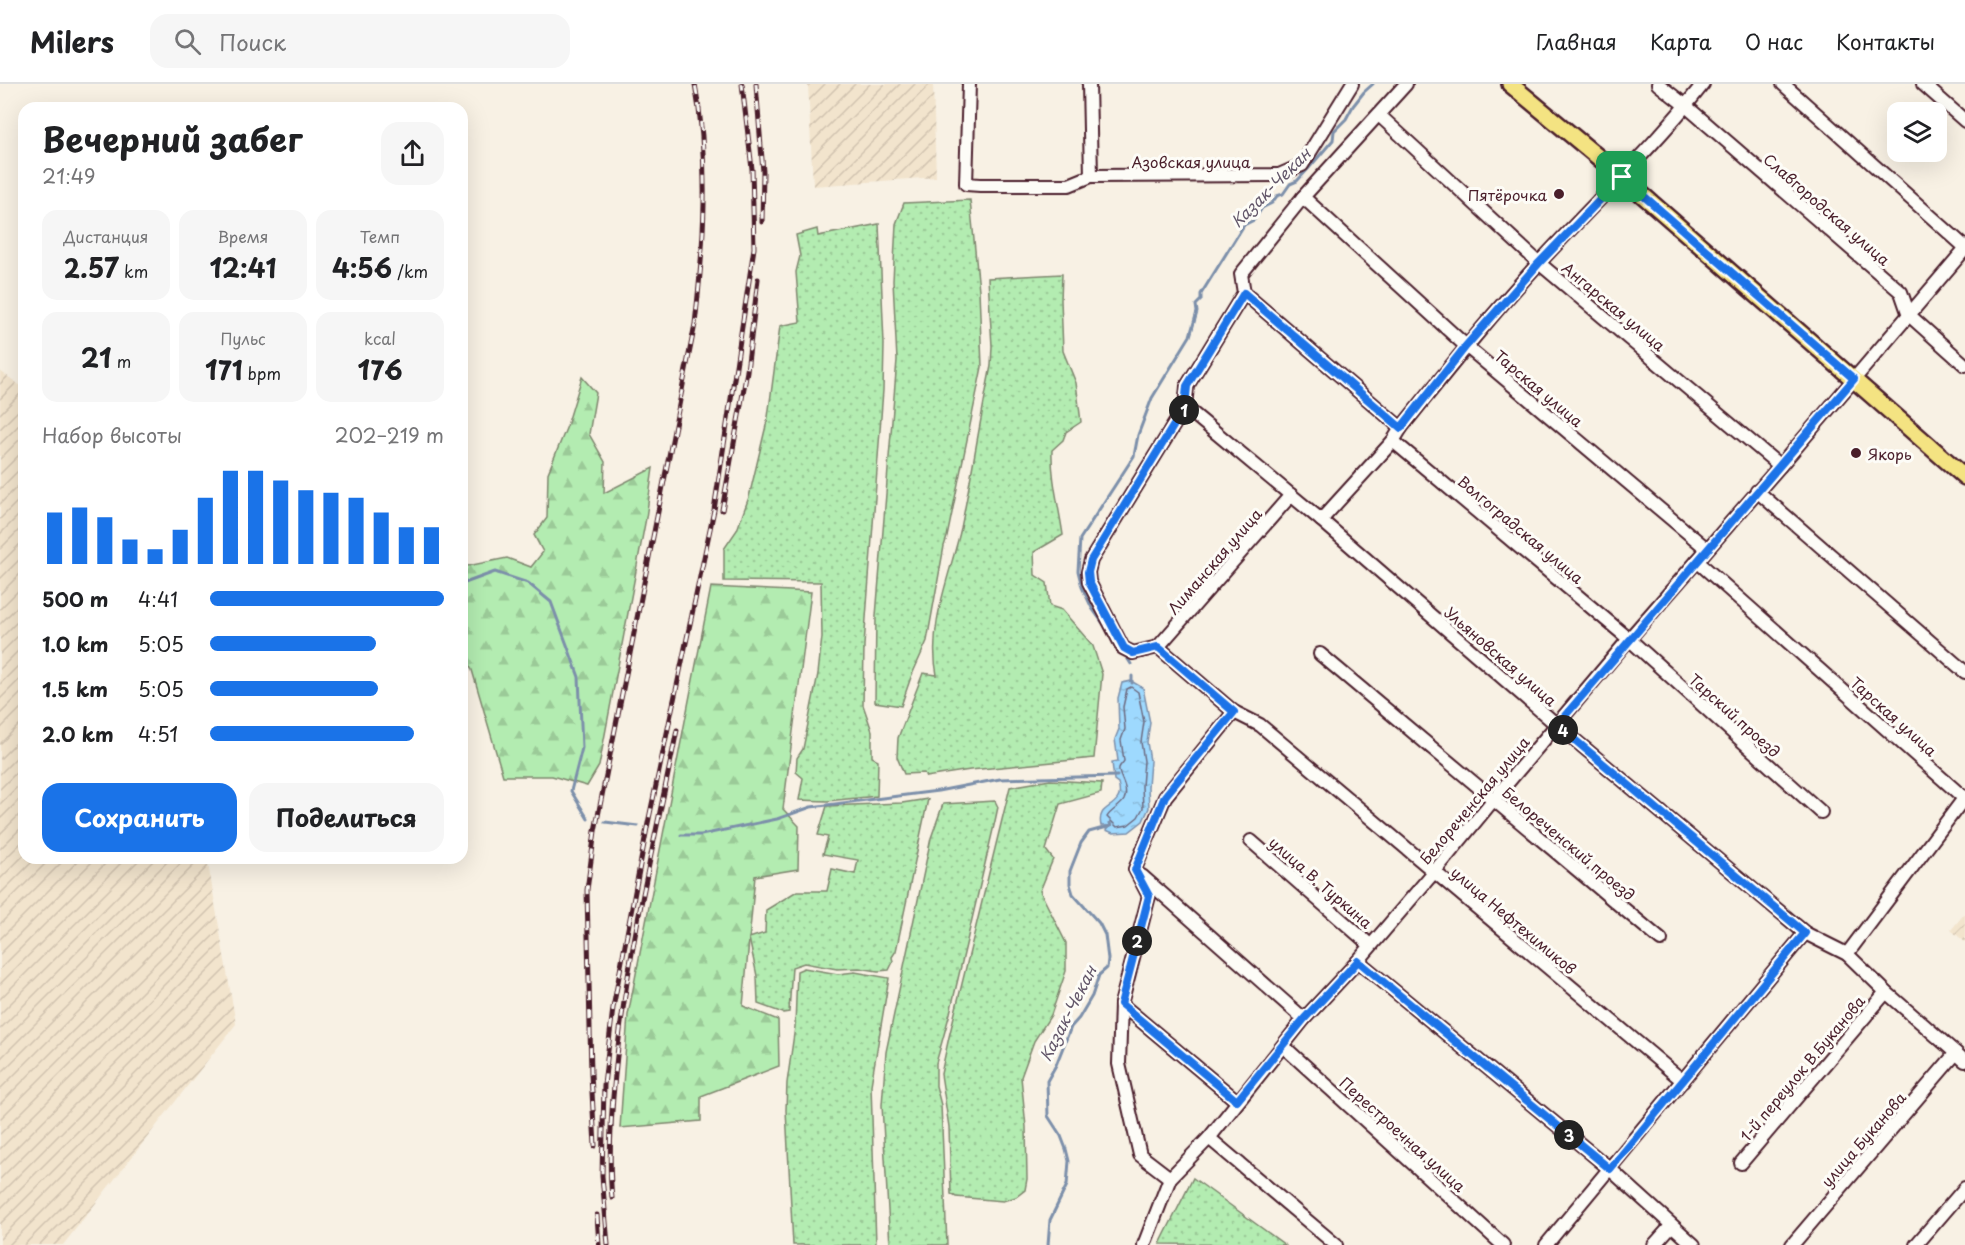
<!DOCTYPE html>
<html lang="ru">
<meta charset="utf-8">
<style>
:root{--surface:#fff;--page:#f6f6f6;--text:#202124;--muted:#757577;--line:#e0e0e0;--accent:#1a73e8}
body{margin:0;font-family:"Playpen Sans",sans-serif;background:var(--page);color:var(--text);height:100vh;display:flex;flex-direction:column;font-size:22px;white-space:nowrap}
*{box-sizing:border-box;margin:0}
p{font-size:20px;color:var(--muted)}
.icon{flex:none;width:33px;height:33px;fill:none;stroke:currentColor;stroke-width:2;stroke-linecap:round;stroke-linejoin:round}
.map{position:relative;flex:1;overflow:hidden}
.drawer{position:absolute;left:18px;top:18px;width:450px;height:762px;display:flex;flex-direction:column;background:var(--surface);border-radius:18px;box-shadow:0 6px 24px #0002}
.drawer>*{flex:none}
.tools{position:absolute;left:1887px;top:18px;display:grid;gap:12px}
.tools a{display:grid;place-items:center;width:60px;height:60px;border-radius:12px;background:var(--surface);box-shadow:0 6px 24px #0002;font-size:30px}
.pin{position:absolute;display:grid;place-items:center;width:51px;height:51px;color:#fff;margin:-26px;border-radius:12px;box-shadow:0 3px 9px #0006}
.km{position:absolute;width:30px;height:30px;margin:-15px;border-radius:50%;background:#222;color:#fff;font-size:16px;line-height:30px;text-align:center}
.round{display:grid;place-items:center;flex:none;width:63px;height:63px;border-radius:18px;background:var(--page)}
.head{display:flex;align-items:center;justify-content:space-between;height:102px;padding:0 24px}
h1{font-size:33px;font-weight:700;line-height:45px}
.stats{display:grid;grid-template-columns:repeat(3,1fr);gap:9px;height:102px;padding:6px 24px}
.stats div{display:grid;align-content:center;border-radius:15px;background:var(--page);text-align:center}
.stats b{font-size:26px;font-weight:700}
.stats small{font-size:16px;font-weight:400}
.stats p{font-size:16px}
.chart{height:168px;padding:12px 24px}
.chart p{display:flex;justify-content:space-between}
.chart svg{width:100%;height:108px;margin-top:6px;stroke:var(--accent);stroke-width:6}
.primary-button{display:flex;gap:12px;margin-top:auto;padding:12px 24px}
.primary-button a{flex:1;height:69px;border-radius:18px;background:var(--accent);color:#fff;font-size:24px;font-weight:700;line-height:69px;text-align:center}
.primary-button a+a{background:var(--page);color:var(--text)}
ul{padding:0 24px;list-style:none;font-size:20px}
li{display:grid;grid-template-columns:96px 72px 1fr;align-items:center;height:45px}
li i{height:15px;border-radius:8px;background:var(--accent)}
header{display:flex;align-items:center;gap:36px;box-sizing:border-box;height:84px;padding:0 30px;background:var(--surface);border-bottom:2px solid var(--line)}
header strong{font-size:28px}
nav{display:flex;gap:33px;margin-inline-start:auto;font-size:21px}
.search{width:420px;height:54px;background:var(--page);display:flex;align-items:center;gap:15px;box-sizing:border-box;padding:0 21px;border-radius:18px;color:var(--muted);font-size:22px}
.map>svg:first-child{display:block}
.industrial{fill:url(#industrial-furrows)}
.forest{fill:url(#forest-firs);stroke:#7e866e;stroke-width:1.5}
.garden{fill:url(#garden-dots);stroke:#7e866e;stroke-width:1.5}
.water{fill:url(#water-ripples);stroke:#7c8faa;stroke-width:1.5}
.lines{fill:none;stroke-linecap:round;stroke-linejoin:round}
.shore{stroke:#6c697f;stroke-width:1.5}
.stream{stroke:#7c8faa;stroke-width:3}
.minor-casing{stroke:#4a1f2b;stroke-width:16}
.major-casing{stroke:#4a1f2b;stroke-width:20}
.minor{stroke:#fdfcf7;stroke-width:12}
.major{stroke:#f4e382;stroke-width:15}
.rail-casing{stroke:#4a1f2b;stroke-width:5}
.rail{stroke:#fdfcf7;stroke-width:3;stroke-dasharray:9;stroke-linecap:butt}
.route-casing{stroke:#fff;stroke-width:12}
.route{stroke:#1a73e8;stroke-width:8}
.poi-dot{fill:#4a1f2b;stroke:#fdfcf7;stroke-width:2}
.labels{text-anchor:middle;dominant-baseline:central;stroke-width:6;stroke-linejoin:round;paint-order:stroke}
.street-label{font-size:15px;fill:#4a1f2b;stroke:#fdfcf7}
.poi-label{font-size:15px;fill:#4a1f2b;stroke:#fdfcf7;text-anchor:end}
.water-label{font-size:16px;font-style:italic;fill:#63576a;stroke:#fdfcf7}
</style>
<header>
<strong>Milers</strong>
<div class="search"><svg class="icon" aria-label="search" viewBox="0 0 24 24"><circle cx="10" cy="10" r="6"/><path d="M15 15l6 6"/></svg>Поиск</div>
<nav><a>Главная</a><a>Карта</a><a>О нас</a><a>Контакты</a></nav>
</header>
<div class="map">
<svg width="1965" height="1161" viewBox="0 0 1965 1161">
<defs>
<pattern id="industrial-furrows" width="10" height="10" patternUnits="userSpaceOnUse" patternTransform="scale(1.5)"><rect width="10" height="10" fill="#f2e4cd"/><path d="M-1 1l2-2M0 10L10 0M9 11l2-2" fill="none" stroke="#d1c3b0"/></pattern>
<pattern id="forest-firs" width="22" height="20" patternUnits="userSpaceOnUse" patternTransform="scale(1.5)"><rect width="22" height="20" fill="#b3ecb1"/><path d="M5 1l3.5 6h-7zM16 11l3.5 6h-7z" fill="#9bca98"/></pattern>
<pattern id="garden-dots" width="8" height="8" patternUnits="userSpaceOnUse" patternTransform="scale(1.5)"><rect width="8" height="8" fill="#b3ecb1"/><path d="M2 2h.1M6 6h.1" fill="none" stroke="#9bca98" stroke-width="1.8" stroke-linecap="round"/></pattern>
<pattern id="water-ripples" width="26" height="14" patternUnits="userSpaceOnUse" patternTransform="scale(1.5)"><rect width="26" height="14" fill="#9ed9fe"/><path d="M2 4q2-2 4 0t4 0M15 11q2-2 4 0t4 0" fill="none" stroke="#8abada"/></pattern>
</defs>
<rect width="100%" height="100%" fill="#f8f1e4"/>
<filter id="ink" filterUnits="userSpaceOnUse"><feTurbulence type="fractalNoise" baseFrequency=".0167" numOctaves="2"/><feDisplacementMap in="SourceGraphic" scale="12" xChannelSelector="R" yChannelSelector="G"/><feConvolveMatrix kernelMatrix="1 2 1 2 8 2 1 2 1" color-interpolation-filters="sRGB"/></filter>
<g filter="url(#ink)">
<!-- industrial -->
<g class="industrial">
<polygon points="808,0 933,0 936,93 813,102"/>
<polygon points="0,287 24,304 24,774 207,774 236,940 63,1161 0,1161"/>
<polygon points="1965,829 1965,858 1951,846"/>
</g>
<!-- forest -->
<g class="forest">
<polygon points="582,293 596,309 589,350 605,378 604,409 653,384 646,434 599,682 587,702 552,692 503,692 472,586 462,569 462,483 507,474 531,483 543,468 534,451 547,434 548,389 567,342"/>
<polygon points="711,503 811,508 783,725 799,742 798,785 755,792 743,922 778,936 779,982 701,1012 701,1037 620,1044 628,931"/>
</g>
<!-- garden -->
<g class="garden">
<polygon points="970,116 979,206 982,283 947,453 944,462 927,557 911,593 901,622 875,618 876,532 897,276 893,197 896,140 904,119"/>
<polygon points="879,140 884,260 883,306 864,561 863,621 872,647 872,673 878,676 877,712 827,717 799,716 803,694 796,688 797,674 803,665 818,590 822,553 821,498 724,497 724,465 737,446 749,413 768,333 780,242 800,238 796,188 800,172 796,151 817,145 818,152"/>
<path d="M 1062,190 L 1061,216 L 1063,267 L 1076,299 L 1081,338 L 1066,348 L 1063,356 L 1052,366 C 1051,394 1059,423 1063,451 L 1034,468 L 1035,491 L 1047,499 L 1050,522 L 1062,526 L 1093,562 L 1102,590 L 1094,674 L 970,686 L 926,693 L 924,689 L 904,690 L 897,673 L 898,654 L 923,589 L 937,591 C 927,542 950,492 961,444 C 972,390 980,336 991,282 L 992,262 L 988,194 Z"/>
<polygon points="1050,696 1102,699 1101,709 1060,720 1046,766 1053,775 1040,807 1066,859 1066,887 1051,931 1034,957 1021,993 1026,1043 1027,1095 1025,1106 1016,1113 1003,1117 956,1113 951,1110 949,1043 941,990 949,953 1010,703"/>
<polygon points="928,715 896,867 892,873 893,878 889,886 878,887 859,884 837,885 804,879 792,883 789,928 783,929 758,920 757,892 749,854 765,849 766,826 797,807 827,807 832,785 855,790 858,776 823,770 828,753 818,751 827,722 902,719"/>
<polygon points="995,717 998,723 995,737 950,929 936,979 936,1002 941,1021 947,1161 890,1161 882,1021 886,968 931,754 943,720"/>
<polygon points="804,884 838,890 855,888 889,894 871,1001 876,1161 793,1161 786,1026 787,999 795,943 797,887"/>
<polygon points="1193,1094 1285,1161 1160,1160"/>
</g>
<!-- water -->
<path class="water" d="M 1131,597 L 1143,604 L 1150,639 L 1147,658 L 1150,677 L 1148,703 L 1149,724 L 1143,737 L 1129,748 L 1113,749 L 1106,746 L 1110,742 L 1101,742 C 1097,723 1112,725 1118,714 C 1121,710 1119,703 1118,699 L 1114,696 L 1112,678 L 1118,677 L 1115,655 L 1119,645 L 1118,614 L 1122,599 Z"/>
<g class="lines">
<!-- shore -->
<path class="shore" d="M 1131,603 L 1138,608 L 1144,638 L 1141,658 L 1144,677 L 1142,702 L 1143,724 L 1138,733 L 1128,741 L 1117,743 L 1107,733 C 1111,726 1120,723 1124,716 C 1130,703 1117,691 1119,684 C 1120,681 1123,679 1124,677 L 1121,656 L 1125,645 L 1123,623 L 1127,605 Z"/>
<!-- stream -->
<g class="stream">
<polyline points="462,500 495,488 528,499 551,518 579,593 582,664 571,707 588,735"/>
<polyline points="1105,542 1092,524 1082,503 1078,487 1080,455 1134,372 1138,351 1152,314 1190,252 1197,228 1196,221 1201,216 1201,210 1244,141 1254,136 1262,124 1272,119 1277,112 1283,110 1290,100 1297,97 1309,84 1333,56 1334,47 1346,35 1353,22 1364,8 1373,0"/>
<polyline points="1124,569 1131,580"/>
<polyline points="1132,592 1132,599"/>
<polyline points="605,738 638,742"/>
<polyline points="681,751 701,751 777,735 811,723 938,707 1000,695 1117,692"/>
<polyline points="1048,1161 1050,1136 1067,1101 1069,1077 1066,1065 1061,1052 1048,1032 1047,997 1056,981 1071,943 1079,934 1092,912 1099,891 1107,884 1108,875 1105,851 1099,839 1073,810 1070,800 1070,787 1081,759 1089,748 1111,742 1110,739"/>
</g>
<!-- minor casing -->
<g class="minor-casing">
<g id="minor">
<polyline points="969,0 966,100 980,101 1069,101 1091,92 1279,91 1302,81 1352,0"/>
<polyline points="1089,0 1091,92"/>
<polyline points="1658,0 1686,22 1901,208 1909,231 1965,281"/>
<polyline points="1783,0 1965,163"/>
<polyline points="1923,0 1965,37"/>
<polyline points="1379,31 1539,179 1780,382"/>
<polyline points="1303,113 1466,262 1707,465"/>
<polyline points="1244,209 1401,344"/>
<polyline points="1185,323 1321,436 1557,641 1805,849 1847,870 1886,908 1965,977"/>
<polyline points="1393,357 1629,555 1821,728"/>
<polyline points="1757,407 1965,588"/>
<path d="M 1321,436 L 1393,357 L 1401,344 C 1446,288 1490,232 1539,179 C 1594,119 1653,64 1703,0"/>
<polyline points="1697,477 1964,714"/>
<polyline points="1158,563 1133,569 1123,564 1089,498 1088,488 1091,476 1185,323 1187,302 1244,209 1241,190 1303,113 1406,0"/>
<polyline points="1158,563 1234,628 1260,641 1683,997"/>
<polyline points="1158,563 1291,411"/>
<polyline points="1320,570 1661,856"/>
<polyline points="1251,757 1370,861"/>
<polyline points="1142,792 1304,935"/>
<polyline points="1847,870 1965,713"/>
<polyline points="1358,877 1610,1085 1694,1161"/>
<polyline points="1121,920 1237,1017"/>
<polyline points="1283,962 1503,1161"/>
<polyline points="1209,1054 1336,1161"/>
<polyline points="1741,1079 1886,908"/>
<polyline points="1170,1094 1140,1071 1119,980 1121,920 1149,812 1135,785 1165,713 1234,628"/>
<polyline points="1144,1161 1170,1094 1209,1054 1304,935 1358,877 1434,788 1494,715 1629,555 1780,382 1965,165"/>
<polyline points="1546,1161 1805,849"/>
<polyline points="1654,1161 1671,1142"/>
<polyline points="1792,1161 1956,969"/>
<polyline points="1916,1161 1965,1104"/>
</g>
</g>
<!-- major casing -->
<g class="major-casing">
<polyline id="major" points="1510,0 1622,93 1965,393"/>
</g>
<!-- minor -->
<use href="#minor" class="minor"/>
<!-- major -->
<use href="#major" class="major"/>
<!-- rail casing -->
<g class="rail-casing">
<g id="rail">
<polyline points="756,0 763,88 762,138"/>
<polyline points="722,426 747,287 758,195"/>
<path d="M 595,1062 L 591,990 L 587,806 L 595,747 L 695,240 C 704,160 710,80 695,0"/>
<path d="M 612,1114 C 608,1074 611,1031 615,991 C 626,875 654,760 677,646"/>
<polyline points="597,1131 599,1161"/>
<polyline points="608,1161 602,1092 604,1001 613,924 647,744 714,426 754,164 752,85 742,0"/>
</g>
</g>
<!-- rail -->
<use href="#rail" class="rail"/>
</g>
</g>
<g class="lines" filter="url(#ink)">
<!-- route casing -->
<g class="route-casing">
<polygon id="route" points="1622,93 1854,295 1557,641 1805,849 1610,1085 1358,877 1304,935 1237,1017 1121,920 1149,812 1135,786 1165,712 1234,628 1158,563 1133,569 1124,564 1089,498 1088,488 1091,476 1185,323 1187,302 1244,209 1401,344 1466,262 1539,179"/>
</g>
<!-- route -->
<use href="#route" class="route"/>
</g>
<!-- markers -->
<g class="poi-dot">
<circle cx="1559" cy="110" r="6"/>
<circle cx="1856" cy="369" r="6"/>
</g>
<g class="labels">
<!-- street labels -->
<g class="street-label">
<text x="1191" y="77">Азовская улица</text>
<text transform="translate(1827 125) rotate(41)">Славгородская улица</text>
<text transform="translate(1614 222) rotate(40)">Ангарская улица</text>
<text transform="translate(1539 304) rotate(40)">Тарская улица</text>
<text transform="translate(1521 445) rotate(40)">Волгоградская улица</text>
<text transform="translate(1214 477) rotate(-49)">Лиманская улица</text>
<text transform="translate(1501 572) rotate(41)">Ульяновская улица</text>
<text transform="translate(1735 631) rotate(42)">Тарский проезд</text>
<text transform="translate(1894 632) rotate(42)">Тарская улица</text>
<text transform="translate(1474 716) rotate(-50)">Белореченская улица</text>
<text transform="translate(1569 759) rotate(40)">Белореченский проезд</text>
<text transform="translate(1321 798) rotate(41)">улица В. Туркина</text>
<text transform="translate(1514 836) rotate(40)">улица Нефтехимиков</text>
<text transform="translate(1802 984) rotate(-50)">1-й переулок В.Буканова</text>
<text transform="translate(1403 1050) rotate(42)">Перестроечная улица</text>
<text transform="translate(1863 1055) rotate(-49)">улица Буканова</text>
</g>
<!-- poi labels -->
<g class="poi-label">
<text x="1547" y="110">Пятёрочка</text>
<text x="1868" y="369" text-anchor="start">Якорь</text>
</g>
<!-- water labels -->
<g class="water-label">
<text transform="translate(1270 103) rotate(-45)">Казак-Чекан</text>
<text transform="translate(1067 929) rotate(-63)">Казак-Чекан</text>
</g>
</g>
</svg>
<div class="tools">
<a><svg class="icon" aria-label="layers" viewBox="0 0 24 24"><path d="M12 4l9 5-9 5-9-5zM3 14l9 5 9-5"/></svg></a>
</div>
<div class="pin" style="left:1622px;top:93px;background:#1e9e55"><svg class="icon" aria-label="arrive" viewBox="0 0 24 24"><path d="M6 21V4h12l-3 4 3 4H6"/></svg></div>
<b class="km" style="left:1184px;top:326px">1</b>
<b class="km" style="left:1137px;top:857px">2</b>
<b class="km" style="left:1569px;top:1051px">3</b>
<b class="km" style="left:1563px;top:646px">4</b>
<section class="drawer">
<div class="head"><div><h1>Вечерний забег</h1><p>21:49</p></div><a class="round"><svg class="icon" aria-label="share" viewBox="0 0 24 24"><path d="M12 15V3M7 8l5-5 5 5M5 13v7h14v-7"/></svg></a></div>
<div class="stats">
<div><p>Дистанция</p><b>2.57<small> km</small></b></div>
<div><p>Время</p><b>12:41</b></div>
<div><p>Темп</p><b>4:56<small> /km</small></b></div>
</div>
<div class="stats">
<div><b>21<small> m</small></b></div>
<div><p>Пульс</p><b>171<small> bpm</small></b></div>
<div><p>kcal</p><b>176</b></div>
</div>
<div class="chart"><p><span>Набор высоты</span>202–219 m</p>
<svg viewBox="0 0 160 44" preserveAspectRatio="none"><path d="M5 44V23M15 44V21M25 44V25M35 44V34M45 44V38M55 44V30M65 44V17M75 44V6M85 44V6M95 44V10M105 44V14M115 44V15M125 44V17M135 44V23M145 44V29M155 44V29"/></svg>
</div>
<ul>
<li><b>500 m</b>4:41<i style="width:100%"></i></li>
<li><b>1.0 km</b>5:05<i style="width:71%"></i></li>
<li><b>1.5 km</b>5:05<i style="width:72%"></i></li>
<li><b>2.0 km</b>4:51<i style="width:87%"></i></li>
</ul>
<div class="primary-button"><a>Сохранить</a><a>Поделиться</a></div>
</section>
</div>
